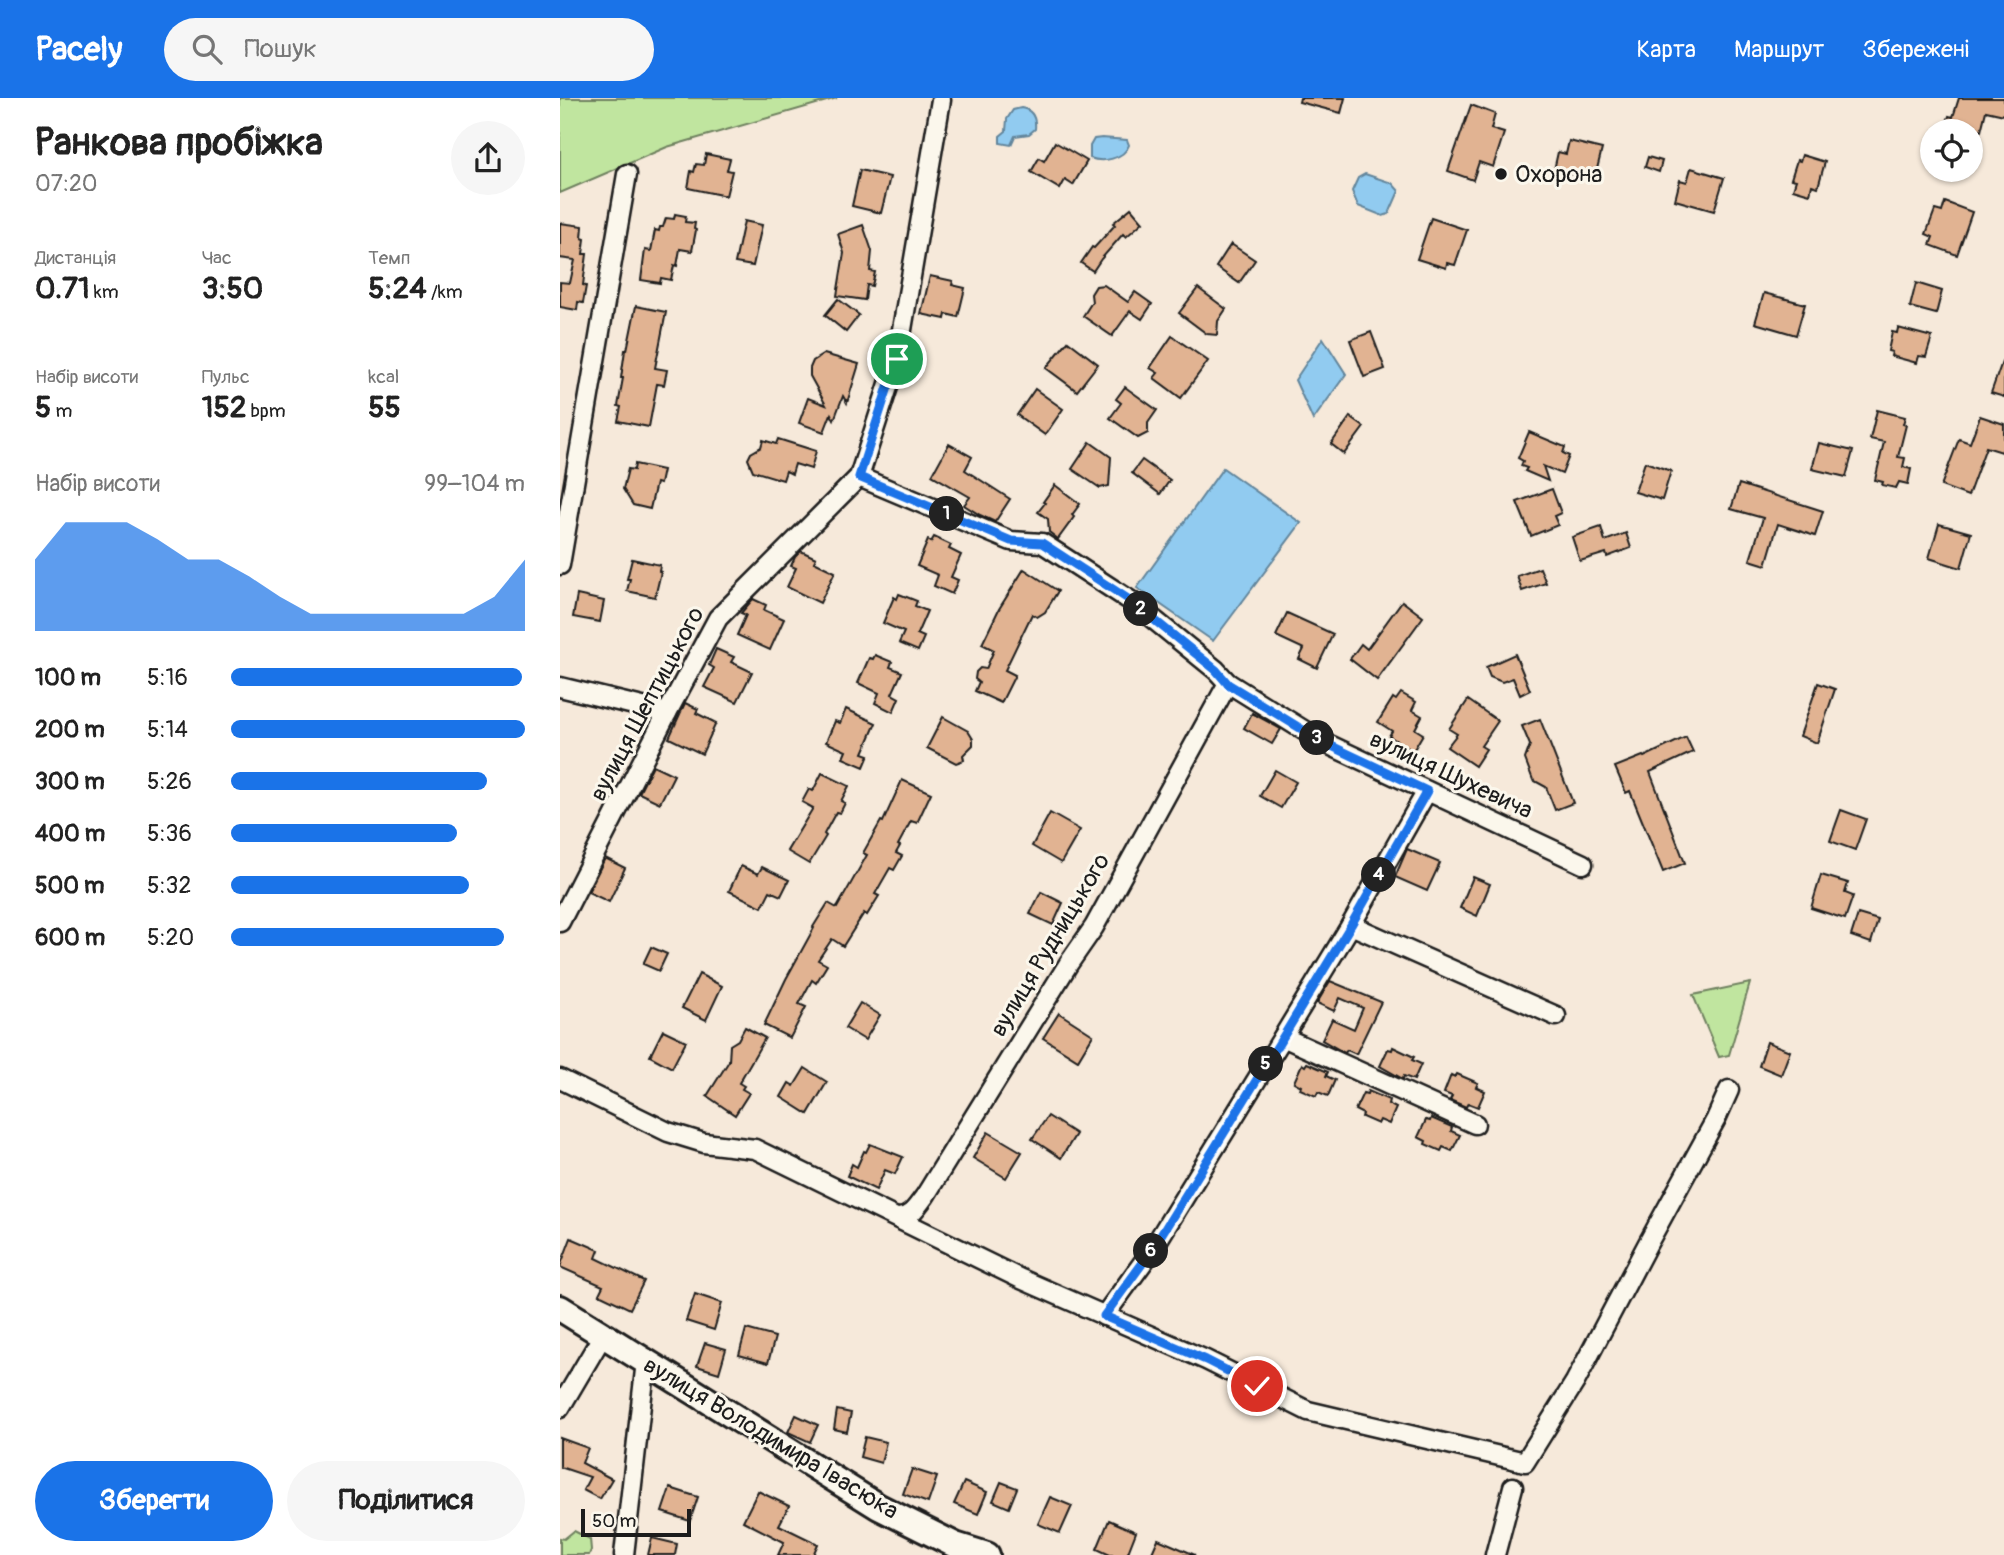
<!DOCTYPE html>
<html lang="uk">
<meta charset="utf-8">
<style>
:root{--surface:#fff;--page:#f6f6f6;--text:#222;--muted:#767676;--accent:#1a73e8}
body{margin:0;font-family:Pangolin,sans-serif;background:var(--page);color:var(--text);height:100vh;display:flex;flex-direction:column;font-size:26px;white-space:nowrap}
*{box-sizing:border-box;margin:0}
p{font-size:23px;color:var(--muted)}
.icon{flex:none;width:38px;height:38px;fill:none;stroke:currentColor;stroke-width:2;stroke-linecap:round;stroke-linejoin:round}
.map{position:relative;flex:1;overflow:hidden}
.side{display:flex;flex-direction:column;background:var(--surface);width:560px}
.side>*{flex:none}
.buttons{position:absolute;left:1360px;top:21px;display:grid;gap:14px}
.buttons a{display:grid;place-items:center;width:63px;height:63px;border-radius:50%;background:var(--surface);box-shadow:0 2px 5px #0004;font-size:35px}
.scale{position:absolute;left:21px;bottom:18px;width:110px;box-sizing:border-box;padding-left:7px;border:4px solid #1c1c1c;border-top:0;font-size:19px;line-height:24px;white-space:nowrap;color:#1c1c1c;-webkit-text-stroke:5px #fbf7ec;paint-order:stroke}
.pin{position:absolute;display:grid;place-items:center;width:60px;height:60px;color:#fff;margin:-30px;border:4px solid #fff;border-radius:50%;box-shadow:0 2px 7px #0007}
.km{position:absolute;width:35px;height:35px;margin:-18px;border-radius:50%;background:#222;color:#fff;font-size:19px;line-height:35px;text-align:center}
.round{display:grid;place-items:center;flex:none;width:74px;height:74px;border-radius:37px;background:var(--page)}
.summary{display:flex;align-items:center;justify-content:space-between;height:119px;padding:0 35px}
h1{font-size:38px;font-weight:700;line-height:52px}
.metrics{display:grid;grid-template-columns:repeat(3,1fr);gap:10px;height:119px;padding:7px 35px}
.metrics div{display:grid;align-content:center}
.metrics b{font-size:30px;font-weight:700}
.metrics small{font-size:19px;font-weight:400}
.metrics p{font-size:19px}
.chart{height:196px;padding:14px 35px}
.chart p{display:flex;justify-content:space-between}
.chart svg{width:100%;height:126px;margin-top:7px;fill:var(--accent);opacity:.7}
.button{display:flex;gap:14px;margin-top:auto;padding:14px 35px}
.button a{flex:1;height:80px;border-radius:42px;background:var(--accent);color:#fff;font-size:28px;font-weight:700;line-height:80px;text-align:center}
.button a+a{background:var(--page);color:var(--text)}
ul{padding:0 35px;list-style:none;font-size:23px}
li{display:grid;grid-template-columns:112px 84px 1fr;align-items:center;height:52px}
li i{height:18px;border-radius:9px;background:var(--accent)}
header{display:flex;align-items:center;gap:42px;box-sizing:border-box;height:98px;padding:0 35px;background:var(--accent);color:#fff}
header strong{font-size:33px}
nav{display:flex;gap:38px;margin-inline-start:auto;font-size:24px}
.search{width:490px;height:63px;background:var(--page);display:flex;align-items:center;gap:18px;box-sizing:border-box;padding:0 24px;border-radius:38px;color:var(--muted);font-size:26px}
main{display:flex;flex:1;min-height:0}
.map>svg:first-child{display:block}
.green{fill:#c0e59f;stroke:#6e805e;stroke-width:2}
.water{fill:#91cbf0;stroke:#62859b;stroke-width:2}
.building{fill:#e1b392;stroke:#1c1c1c;stroke-width:2}
.lines{fill:none;stroke-linecap:round;stroke-linejoin:round}
.street-casing{stroke:#1c1c1c;stroke-width:23}
.secondary-casing{stroke:#1c1c1c;stroke-width:30}
.street{stroke:#fbf7ec;stroke-width:18}
.secondary{stroke:#fbf7ec;stroke-width:24}
.route-casing{stroke:#fff;stroke-width:14}
.route{stroke:#1a73e8;stroke-width:9}
.poi-dot{fill:#1c1c1c;stroke:#fbf7ec;stroke-width:2.5}
.labels{text-anchor:middle;dominant-baseline:central;stroke-width:6;stroke-linejoin:round;paint-order:stroke}
.poi-label{font-size:24px;fill:#1c1c1c;stroke:#fbf7ec;text-anchor:start}
.street-label{font-size:24px;fill:#1c1c1c;stroke:#fbf7ec}
</style>
<header>
<strong>Pacely</strong>
<div class="search"><svg class="icon" aria-label="search" viewBox="0 0 24 24"><circle cx="10" cy="10" r="6"/><path d="M15 15l6 6"/></svg>Пошук</div>
<nav><a>Карта</a><a>Маршрут</a><a>Збережені</a></nav>
</header>
<main>
<section class="side">
<div class="summary"><div><h1>Ранкова пробіжка</h1><p>07:20</p></div><a class="round"><svg class="icon" aria-label="share" viewBox="0 0 24 24"><path d="M12 15V3M7 8l5-5 5 5M5 13v7h14v-7"/></svg></a></div>
<div class="metrics">
<div><p>Дистанція</p><b>0.71<small> km</small></b></div>
<div><p>Час</p><b>3:50</b></div>
<div><p>Темп</p><b>5:24<small> /km</small></b></div>
</div>
<div class="metrics">
<div><p>Набір висоти</p><b>5<small> m</small></b></div>
<div><p>Пульс</p><b>152<small> bpm</small></b></div>
<div><p>kcal</p><b>55</b></div>
</div>
<div class="chart"><p><span>Набір висоти</span>99–104 m</p>
<svg viewBox="0 0 160 44" preserveAspectRatio="none"><path d="M0 44V19L10 6L20 6L30 6L40 12L50 19L60 19L70 25L80 32L90 38L100 38L110 38L120 38L130 38L140 38L150 32L160 19V44z"/></svg>
</div>
<ul>
<li><b>100 m</b>5:16<i style="width:99%"></i></li>
<li><b>200 m</b>5:14<i style="width:100%"></i></li>
<li><b>300 m</b>5:26<i style="width:87%"></i></li>
<li><b>400 m</b>5:36<i style="width:77%"></i></li>
<li><b>500 m</b>5:32<i style="width:81%"></i></li>
<li><b>600 m</b>5:20<i style="width:93%"></i></li>
</ul>
<div class="button"><a>Зберегти</a><a>Поділитися</a></div>
</section>
<div class="map">
<svg width="1444" height="1457" viewBox="0 0 1444 1457">
<rect width="100%" height="100%" fill="#f6e9da"/>
<filter id="ink" filterUnits="userSpaceOnUse"><feTurbulence type="fractalNoise" baseFrequency=".0143" numOctaves="2"/><feDisplacementMap in="SourceGraphic" scale="14" xChannelSelector="R" yChannelSelector="G"/><feConvolveMatrix kernelMatrix="1 2 1 2 8 2 1 2 1" color-interpolation-filters="sRGB"/></filter>
<g filter="url(#ink)">
<!-- green -->
<g class="green">
<polygon points="0,0 277,0 107,49 0,95"/>
<polygon points="1190,885 1169,957 1159,959 1133,897"/>
<polygon points="14,1433 30,1441 31,1452 29,1457 0,1457 0,1440 4,1441"/>
</g>
<!-- water -->
<g class="water">
<path d="M 461,10 C 473,12 476,21 475,31 L 469,36 L 455,38 L 451,47 L 440,45 L 440,38 L 446,33 L 447,21 L 453,12 Z"/>
<path d="M 542,40 L 567,42 L 569,47 C 564,61 542,65 530,60 L 530,48 L 534,41 Z"/>
<polygon points="805,76 832,85 839,93 829,116 823,118 798,108 792,93 798,80"/>
<polygon points="763,240 786,276 753,322 735,282"/>
<polygon points="663,370 741,425 653,543 577,490"/>
</g>
<!-- building -->
<g class="building">
<polygon points="740,0 785,0 781,15 739,4"/>
<polygon points="1399,0 1444,0 1444,17 1426,13 1421,33 1384,33 1389,18 1393,19"/>
<polygon points="911,7 935,16 931,31 944,35 933,69 919,64 913,82 888,73"/>
<polygon points="1009,43 1042,51 1035,79 1015,74 1014,77 994,72 998,54 1006,56"/>
<polygon points="495,44 527,63 513,87 505,82 500,91 471,74 479,60 484,63"/>
<polygon points="146,56 170,61 167,72 172,73 166,98 128,90 131,73 134,74 136,66 144,67"/>
<polygon points="1242,57 1265,64 1258,89 1252,87 1250,96 1233,91 1236,82 1231,81 1237,62 1240,63"/>
<polygon points="1088,59 1102,63 1099,74 1085,69"/>
<polygon points="1131,70 1164,80 1154,113 1115,102 1120,82 1127,84"/>
<polygon points="300,72 330,79 321,115 292,108"/>
<polygon points="1385,104 1412,114 1397,157 1370,147 1373,139 1366,136 1375,112 1382,114"/>
<polygon points="571,110 583,124 566,139 563,136 541,161 533,173 521,165 532,149 534,150 555,127 553,125"/>
<polygon points="115,116 126,118 125,124 135,125 134,131 136,132 132,153 120,151 117,168 114,167 111,182 101,180 100,185 81,182 85,152 91,153 95,132 99,133 100,129 103,129 106,120 114,121"/>
<polygon points="871,120 907,132 895,167 887,165 886,170 857,161"/>
<polygon points="184,123 202,127 193,168 175,165"/>
<polygon points="0,125 23,128 22,140 25,141 23,156 27,156 23,187 26,188 23,205 18,204 17,212 0,209 0,184 10,185 15,162 0,160"/>
<polygon points="303,127 312,153 310,173 315,174 312,188 307,187 305,202 277,198 284,155 278,136"/>
<polygon points="671,146 695,162 679,185 656,169"/>
<polygon points="370,178 393,183 392,187 405,190 398,219 386,216 385,221 361,216"/>
<polygon points="1356,185 1382,193 1376,216 1350,209"/>
<polygon points="544,187 568,204 575,194 592,206 582,221 570,213 552,238 523,218 532,204 531,196 536,188"/>
<polygon points="638,190 666,211 658,223 657,237 647,236 619,215"/>
<polygon points="1204,195 1245,206 1236,237 1195,225"/>
<polygon points="278,201 299,217 286,234 265,217"/>
<polygon points="76,208 106,214 95,270 107,272 104,287 97,286 89,329 58,323 61,309 58,308 63,280 61,280 65,252 67,252"/>
<polygon points="1338,230 1372,239 1366,259 1359,258 1357,265 1331,258 1332,254 1328,253 1332,234 1337,235"/>
<polygon points="811,234 825,271 804,279 790,242"/>
<polygon points="612,238 648,263 621,300 594,280 598,275 590,270"/>
<polygon points="508,243 538,266 517,293 486,270"/>
<polygon points="264,256 299,266 287,305 283,298 274,322 271,316 264,334 239,325 248,300 266,307 250,278 250,270 253,263"/>
<polygon points="1442,264 1444,264 1444,299 1431,295"/>
<polygon points="565,289 597,312 588,325 588,335 578,340 550,320 561,305 556,301"/>
<polygon points="475,291 503,311 485,337 457,317"/>
<polygon points="1317,312 1345,319 1343,326 1346,327 1338,359 1345,360 1343,369 1351,371 1348,386 1339,384 1336,390 1322,387 1323,384 1315,382 1324,344 1310,341"/>
<polygon points="1420,318 1444,326 1444,347 1442,354 1426,349 1408,398 1381,388 1399,341 1410,345"/>
<polygon points="790,319 804,329 784,356 771,346"/>
<polygon points="969,334 1005,349 1003,355 1009,358 1002,376 983,368 988,383 965,373 967,370 961,368 963,363 958,360"/>
<polygon points="218,341 256,353 251,371 235,366 232,376 226,373 223,382 193,373 188,361 191,355 201,349 203,342 216,346"/>
<polygon points="530,344 551,359 549,388 540,390 512,371"/>
<polygon points="1259,345 1293,353 1286,379 1252,371"/>
<polygon points="389,346 412,359 405,372 450,401 435,424 420,417 404,407 410,399 372,377"/>
<polygon points="582,362 610,382 600,396 572,375"/>
<polygon points="1085,364 1111,373 1102,402 1075,394"/>
<polygon points="75,366 103,372 100,386 96,385 90,411 73,407 63,391 68,371 74,372"/>
<polygon points="1179,386 1263,413 1255,438 1218,426 1206,467 1190,462 1203,420 1171,411"/>
<polygon points="495,387 520,406 512,417 514,419 498,441 489,434 488,421 478,414 485,405 483,404"/>
<polygon points="992,391 1001,415 994,418 998,427 971,438 957,404"/>
<polygon points="1379,426 1411,435 1401,470 1369,460"/>
<polygon points="1041,429 1045,443 1066,435 1071,450 1047,459 1046,455 1020,463 1012,439"/>
<polygon points="374,439 391,447 389,451 401,457 391,479 398,482 392,496 374,488 378,477 357,468 368,442 371,444"/>
<polygon points="241,453 256,460 254,464 275,474 260,505 227,489 236,470 231,468 235,459"/>
<polygon points="72,461 100,467 99,473 101,474 95,499 67,493 70,481 67,481"/>
<polygon points="980,470 986,485 962,493 957,478"/>
<polygon points="464,471 498,493 485,514 477,519 472,516 445,572 455,577 441,605 415,593 419,584 415,581 416,574 420,570 426,571 434,552 422,546 439,511"/>
<polygon points="339,496 357,503 355,508 367,513 357,536 364,539 358,553 339,545 344,534 323,525 334,499 337,501"/>
<polygon points="17,497 44,503 40,524 13,519"/>
<polygon points="193,501 206,507 204,512 224,521 210,552 177,537 186,517 181,515"/>
<polygon points="842,503 863,519 817,582 790,561 801,546 807,551"/>
<polygon points="727,515 773,536 757,570 739,561 744,551 716,538"/>
<polygon points="156,551 174,559 171,564 192,574 177,604 144,589 154,570 149,567"/>
<polygon points="955,556 970,592 960,597 953,580 942,584 930,579 926,569"/>
<polygon points="315,557 332,564 330,569 342,574 332,596 339,600 333,614 315,605 319,595 298,585 309,560 313,561"/>
<polygon points="1258,585 1275,591 1257,645 1240,638"/>
<polygon points="841,595 856,604 852,612 862,618 855,631 863,636 853,653 829,638 832,633 818,624 833,600 836,602"/>
<polygon points="908,602 938,623 921,648 926,651 915,668 887,649 897,636 889,631"/>
<polygon points="125,605 138,611 136,615 156,625 142,656 109,640"/>
<polygon points="286,611 316,625 303,655 309,657 304,669 283,660 286,653 266,644 275,623 280,625"/>
<polygon points="692,615 721,631 712,646 684,630"/>
<polygon points="383,619 408,633 413,641 413,647 403,657 404,662 396,665 367,650"/>
<polygon points="980,621 1013,705 995,712 986,689 973,682 965,661 970,647 962,628"/>
<polygon points="1126,639 1133,654 1090,674 1125,765 1103,774 1070,693 1066,695 1055,669 1083,658 1084,659"/>
<polygon points="93,667 114,677 100,705 79,695"/>
<polygon points="715,672 736,684 721,710 700,698"/>
<polygon points="262,675 289,688 281,703 285,705 280,715 276,714 264,736 266,738 249,766 227,753 253,710 242,704 249,691 253,693"/>
<polygon points="342,682 371,695 357,725 351,723 338,747 340,748 336,755 342,758 334,772 330,770 315,796 319,798 307,817 304,815 283,848 272,841 258,862 267,867 256,885 252,882 239,906 246,909 230,940 204,927 226,881 254,830 253,829 268,805 277,810 307,757 303,755 321,723 323,724"/>
<polygon points="1281,712 1306,721 1295,752 1270,743"/>
<polygon points="490,715 520,732 501,765 472,748"/>
<polygon points="847,751 880,765 867,793 835,779"/>
<polygon points="45,760 65,770 49,804 28,794"/>
<polygon points="181,768 198,776 202,769 229,782 221,798 210,793 202,809 169,793"/>
<polygon points="1261,777 1288,785 1285,795 1293,798 1285,821 1251,810"/>
<polygon points="913,779 930,786 917,818 900,810"/>
<polygon points="481,794 503,805 493,827 470,816"/>
<polygon points="1298,816 1318,822 1311,845 1291,838"/>
<polygon points="91,849 107,856 99,873 83,866"/>
<polygon points="139,876 162,888 146,922 122,910"/>
<polygon points="770,883 821,904 796,956 787,952 785,955 762,942 772,921 794,931 803,910 780,900 774,913 757,905"/>
<polygon points="300,905 320,917 305,942 285,930"/>
<polygon points="499,915 533,937 518,962 483,940"/>
<polygon points="185,929 205,940 179,985 184,988 182,991 189,995 175,1017 147,998 169,963 170,947 178,942"/>
<polygon points="103,932 126,943 112,970 90,958"/>
<polygon points="1207,944 1230,953 1221,977 1199,968"/>
<polygon points="833,949 854,959 852,962 861,966 854,982 844,978 843,981 820,968 828,951 832,952"/>
<polygon points="747,965 768,974 766,978 775,982 768,998 758,994 756,998 740,991 741,988 734,984 742,966 745,968"/>
<polygon points="245,970 267,984 248,1016 221,999 229,985 234,988"/>
<polygon points="897,976 918,985 916,989 925,993 918,1009 908,1005 906,1009 890,1002 892,998 884,995 891,977 895,979"/>
<polygon points="808,993 829,1002 828,1006 836,1010 829,1026 820,1022 818,1026 802,1019 803,1016 795,1012 803,995 807,996"/>
<polygon points="488,1018 516,1036 501,1060 472,1041"/>
<polygon points="871,1020 892,1029 891,1033 900,1037 892,1053 883,1049 881,1053 865,1046 866,1043 858,1039 866,1022 870,1023"/>
<polygon points="428,1034 462,1054 446,1080 413,1060"/>
<polygon points="310,1046 343,1059 335,1076 325,1072 316,1092 287,1078 292,1066 297,1069 304,1053 306,1054"/>
<polygon points="11,1140 39,1152 36,1160 84,1183 70,1211 39,1196 43,1188 0,1169"/>
<polygon points="135,1196 162,1205 154,1232 126,1223"/>
<polygon points="186,1231 215,1239 208,1265 179,1257"/>
<polygon points="145,1245 166,1251 159,1275 137,1268"/>
<polygon points="277,1312 291,1315 287,1334 274,1331"/>
<polygon points="236,1317 258,1327 250,1344 228,1334"/>
<polygon points="305,1339 326,1344 321,1365 300,1359"/>
<polygon points="0,1340 28,1350 22,1365 52,1381 40,1401 23,1392 30,1379 0,1369"/>
<polygon points="352,1371 377,1379 368,1405 343,1396"/>
<polygon points="404,1384 427,1394 418,1416 394,1406"/>
<polygon points="441,1384 457,1390 449,1410 433,1403"/>
<polygon points="110,1390 138,1399 130,1423 102,1414"/>
<polygon points="198,1393 229,1408 219,1427 258,1446 253,1457 218,1457 224,1444 183,1423"/>
<polygon points="490,1399 512,1408 500,1435 478,1426"/>
<polygon points="549,1422 576,1434 567,1457 550,1457 537,1451"/>
<polygon points="92,1440 117,1446 115,1457 88,1457"/>
<polygon points="598,1441 635,1457 591,1457"/>
</g>
<g class="lines">
<!-- street casing -->
<g class="street-casing">
<g id="street">
<polyline points="299,379 451,443 482,445 571,503 656,572 668,585 761,643 1023,766"/>
<polyline points="0,467 67,76"/>
<polyline points="0,589 107,615"/>
<polyline points="0,824 107,615 158,520 299,379 337,261 381,2"/>
<polyline points="791,827 996,918"/>
<polyline points="723,939 915,1026"/>
<polyline points="0,981 108,1034 144,1045 195,1051 461,1181 646,1262 748,1313 965,1364 1015,1284 1087,1147 1156,1021 1169,992"/>
<path d="M 338,1120 C 351,1120 357,1108 365,1098 L 509,865 L 534,829 L 668,585"/>
<polyline points="544,1218 590,1155 723,939 791,827 867,693"/>
<polyline points="0,1310 43,1237"/>
<polyline points="64,1457 86,1263"/>
<polyline points="935,1457 953,1389"/>
</g>
</g>
<!-- secondary casing -->
<g class="secondary-casing">
<polyline id="secondary" points="0,1210 319,1409 395,1447 427,1457"/>
</g>
<!-- street -->
<use href="#street" class="street"/>
<!-- secondary -->
<use href="#secondary" class="secondary"/>
</g>
</g>
<g class="lines" filter="url(#ink)">
<!-- route casing -->
<g class="route-casing">
<polyline id="route" points="337,261 299,379 451,443 482,445 571,503 656,572 668,586 761,643 867,693 791,827 723,939 590,1155 544,1218 646,1262 697,1288"/>
</g>
<!-- route -->
<use href="#route" class="route"/>
</g>
<!-- markers -->
<circle class="poi-dot" cx="941" cy="76" r="7"/>
<g class="labels">
<!-- poi labels -->
<g class="poi-label">
<text x="955" y="76">Охорона</text>
</g>
<!-- street labels -->
<g class="street-label">
<text transform="translate(87 606) rotate(-62)">вулиця Шептицького</text>
<text transform="translate(891 677) rotate(25)">вулиця Шухевича</text>
<text transform="translate(490 847) rotate(-59)">вулиця Рудницького</text>
<text transform="translate(211 1340) rotate(31)">вулиця Володимира Івасюка</text>
</g>
</g>
</svg>
<div class="buttons">
<a><svg class="icon" aria-label="locate" viewBox="0 0 24 24"><circle cx="12" cy="12" r="6"/><path d="M12 2v4M12 18v4M2 12h4M18 12h4"/></svg></a>
</div>
<div class="scale">50 m</div>
<div class="pin" style="left:337px;top:261px;background:#1e9e55"><svg class="icon" aria-label="arrive" viewBox="0 0 24 24"><path d="M6 21V4h12l-3 4 3 4H6"/></svg></div>
<div class="pin" style="left:697px;top:1288px;background:#d93025"><svg class="icon" aria-label="check" viewBox="0 0 24 24"><path d="M5 12l5 5 9-10"/></svg></div>
<b class="km" style="left:387px;top:416px">1</b>
<b class="km" style="left:581px;top:511px">2</b>
<b class="km" style="left:757px;top:640px">3</b>
<b class="km" style="left:819px;top:777px">4</b>
<b class="km" style="left:706px;top:966px">5</b>
<b class="km" style="left:591px;top:1153px">6</b>
</div>
</main>
